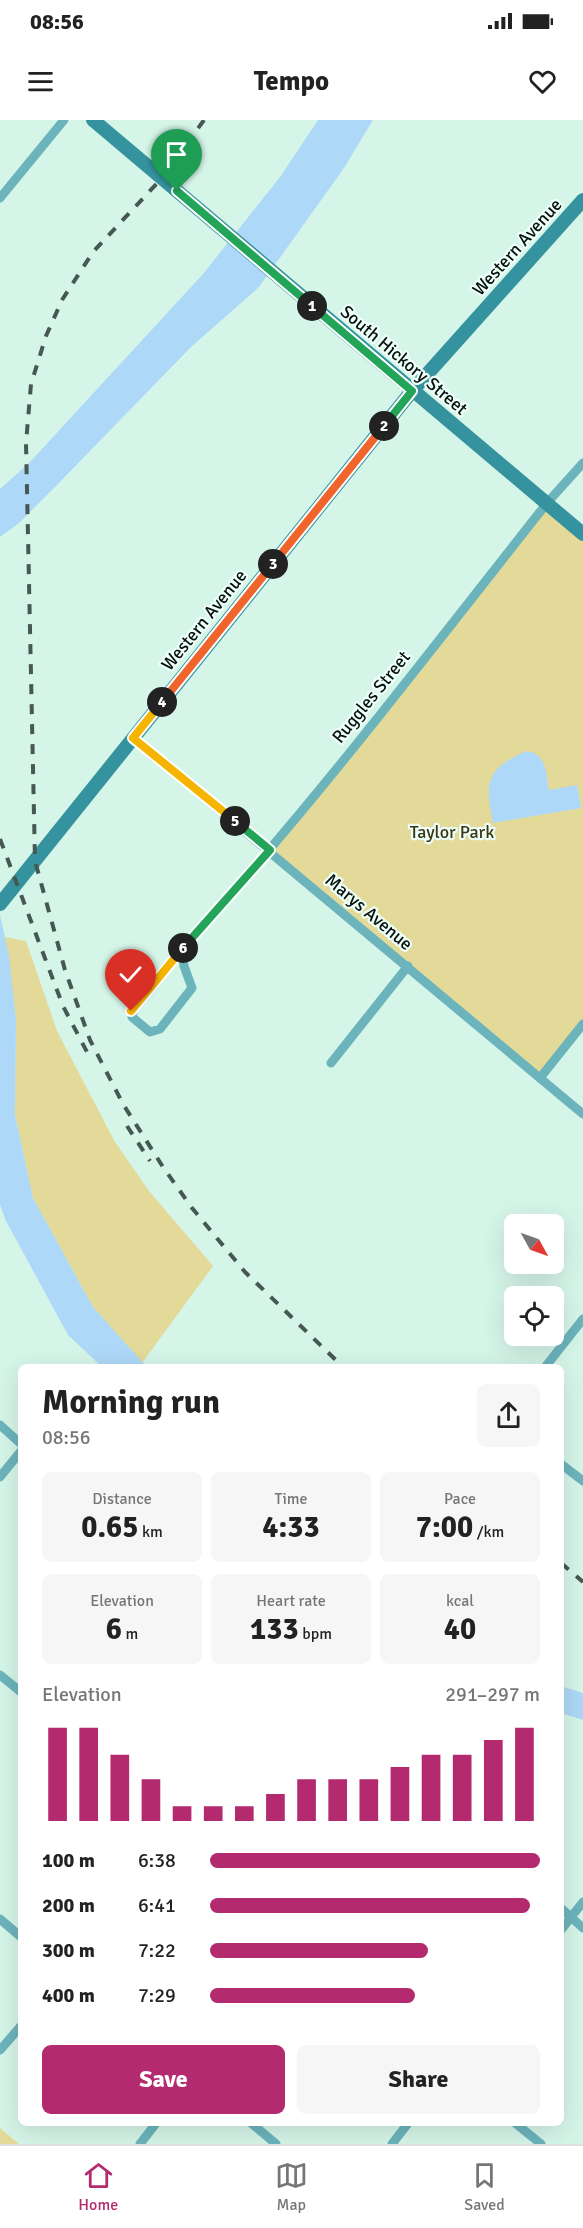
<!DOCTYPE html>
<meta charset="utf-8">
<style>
:root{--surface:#fff;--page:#f6f6f6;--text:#222;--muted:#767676;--line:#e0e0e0;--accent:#b32b6e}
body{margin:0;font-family:Signika,sans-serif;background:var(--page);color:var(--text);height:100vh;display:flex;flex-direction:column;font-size:22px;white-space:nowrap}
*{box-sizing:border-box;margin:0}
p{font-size:20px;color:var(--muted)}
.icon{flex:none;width:33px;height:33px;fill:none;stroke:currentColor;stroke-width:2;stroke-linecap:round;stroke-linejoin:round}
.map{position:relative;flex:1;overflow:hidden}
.details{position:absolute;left:18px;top:1244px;width:546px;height:762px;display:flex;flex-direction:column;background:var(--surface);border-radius:9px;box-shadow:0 6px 24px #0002}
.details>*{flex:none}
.needle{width:39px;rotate:130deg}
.controls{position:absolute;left:504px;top:1094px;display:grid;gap:12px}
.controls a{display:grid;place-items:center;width:60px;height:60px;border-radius:9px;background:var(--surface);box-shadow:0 6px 24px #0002;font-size:30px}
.pin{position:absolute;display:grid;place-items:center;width:51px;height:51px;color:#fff;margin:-62px -26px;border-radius:50% 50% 50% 0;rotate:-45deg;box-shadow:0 0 6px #0007}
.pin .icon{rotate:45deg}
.km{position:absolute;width:30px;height:30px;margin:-15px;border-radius:50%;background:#222;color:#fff;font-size:16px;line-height:30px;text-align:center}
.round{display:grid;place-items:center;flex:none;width:63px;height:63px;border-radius:9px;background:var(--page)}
.summary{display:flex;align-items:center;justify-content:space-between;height:102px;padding:0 24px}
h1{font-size:33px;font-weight:800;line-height:45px}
.figures{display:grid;grid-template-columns:repeat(3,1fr);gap:9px;height:102px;padding:6px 24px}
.figures div{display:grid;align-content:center;border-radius:9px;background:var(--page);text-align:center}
.figures b{font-size:30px;font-weight:800}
.figures small{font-size:16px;font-weight:400}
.figures p{font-size:16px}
.chart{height:168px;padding:12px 24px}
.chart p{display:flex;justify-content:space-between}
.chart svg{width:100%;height:108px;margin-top:6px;stroke:var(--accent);stroke-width:6}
.button{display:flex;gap:12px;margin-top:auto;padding:12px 24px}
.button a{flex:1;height:69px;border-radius:9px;background:var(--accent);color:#fff;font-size:24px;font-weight:800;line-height:69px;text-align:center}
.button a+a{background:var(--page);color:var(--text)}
ul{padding:0 24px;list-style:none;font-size:20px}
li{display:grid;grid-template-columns:96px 72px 1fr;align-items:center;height:45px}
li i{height:15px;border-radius:8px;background:var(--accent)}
.status{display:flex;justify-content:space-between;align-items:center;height:42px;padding:0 30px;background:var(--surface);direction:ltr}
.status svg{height:16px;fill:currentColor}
header{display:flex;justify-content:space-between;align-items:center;height:78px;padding:0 24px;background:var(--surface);font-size:27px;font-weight:800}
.menu{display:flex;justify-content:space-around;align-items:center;height:84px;border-top:2px solid var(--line);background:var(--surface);font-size:16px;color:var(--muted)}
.menu a{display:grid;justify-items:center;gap:3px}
.menu .active{color:var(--accent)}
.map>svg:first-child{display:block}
.green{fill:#e3d998}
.water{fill:#aed8f7}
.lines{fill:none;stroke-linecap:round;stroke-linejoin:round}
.street{stroke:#6cb4bc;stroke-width:9}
.secondary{stroke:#34939e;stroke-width:14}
.rail{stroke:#475751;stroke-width:4;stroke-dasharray:10 10;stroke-linecap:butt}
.split-1-casing{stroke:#fff;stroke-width:12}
.split-2-casing{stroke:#fff;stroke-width:12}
.split-3-casing{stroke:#fff;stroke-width:12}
.split-4-casing{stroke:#fff;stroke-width:12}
.split-5-casing{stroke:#fff;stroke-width:12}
.split-6-casing{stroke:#fff;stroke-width:12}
.split-7-casing{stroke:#fff;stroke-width:12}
.split-1{stroke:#22a559;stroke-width:8}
.split-2{stroke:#22a559;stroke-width:8}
.split-3{stroke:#f0652b;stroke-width:8}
.split-4{stroke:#f0652b;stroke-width:8}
.split-5{stroke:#f5b400;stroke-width:8}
.split-6{stroke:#22a559;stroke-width:8}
.split-7{stroke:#f5b400;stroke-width:8}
.labels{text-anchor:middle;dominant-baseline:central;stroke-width:4.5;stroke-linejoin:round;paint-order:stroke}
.street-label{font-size:18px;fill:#06100c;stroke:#edfff8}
.park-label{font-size:18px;fill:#3b3512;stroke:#edfff8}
</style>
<div class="status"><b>08:56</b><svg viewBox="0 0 49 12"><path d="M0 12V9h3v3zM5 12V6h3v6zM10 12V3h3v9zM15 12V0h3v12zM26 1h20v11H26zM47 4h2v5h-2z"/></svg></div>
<header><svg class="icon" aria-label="menu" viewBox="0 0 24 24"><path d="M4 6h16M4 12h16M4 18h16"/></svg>Tempo<svg class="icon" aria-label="heart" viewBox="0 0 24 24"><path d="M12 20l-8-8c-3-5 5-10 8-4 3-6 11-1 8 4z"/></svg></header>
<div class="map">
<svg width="583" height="2024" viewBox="0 0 583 2024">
<rect width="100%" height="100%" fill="#d6f5e9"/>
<!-- green -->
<g class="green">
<polygon points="547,383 583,414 583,904 540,958 270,730"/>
<polygon points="5,817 26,821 57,911 115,1022 149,1071 213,1146 142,1243 93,1187 33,1078 15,995 16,900"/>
<polygon points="0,2008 19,2024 0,2024"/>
</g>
<!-- water -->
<g class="water">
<polygon points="318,0 373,0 344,48 259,167 191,227 55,367 19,403 0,417 0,369 30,342 203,154 280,57"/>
<path d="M 527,631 C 547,634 546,654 549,670 L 577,665 L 581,688 L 493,703 C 485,663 485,648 527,631 Z"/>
<polygon points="0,795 9,836 16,900 15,995 33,1078 93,1187 146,1246 101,1246 68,1215 6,1101 0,1085"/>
<polygon points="561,1566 583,1573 583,1600 561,1593"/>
</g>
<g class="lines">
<!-- street -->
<g class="street">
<polyline points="0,78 64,0"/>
<polyline points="133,618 583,994"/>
<path d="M 182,829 L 184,846 L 192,868 L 160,909 L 150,912 L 132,897 C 130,882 209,798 224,782 C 337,654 441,517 547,383 L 583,343"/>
<polyline points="331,943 408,846"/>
<polyline points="540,958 583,904"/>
<polyline points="546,1246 583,1199"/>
<polyline points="0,1305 21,1324"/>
<polyline points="561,1344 583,1361"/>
<polyline points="0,1357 21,1331"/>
<polyline points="0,1555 21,1572"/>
<polyline points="561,1788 583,1808"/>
<polyline points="0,1799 21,1817"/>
<polyline points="561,1810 583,1782"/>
<polyline points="0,1930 21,1906"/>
<polyline points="250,2002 276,2024"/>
<polyline points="514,2002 541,2024"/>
<polyline points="140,2024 157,2002"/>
<polyline points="392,2024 409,2002"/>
</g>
<!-- secondary -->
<g class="secondary">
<polyline points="93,0 583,414"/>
<polyline points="0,784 412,271 583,80"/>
</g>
<!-- rail -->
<g class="rail">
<polyline points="204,0 162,58 93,132 62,180 46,216 31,264 26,323 35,741 65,850 90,920 123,984 163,1047 192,1088 245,1152 342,1246"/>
<polyline points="0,719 63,886 87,932"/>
<polyline points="127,1006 150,1041"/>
<polyline points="561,1443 583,1462"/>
</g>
</g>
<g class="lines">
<!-- split-1 casing -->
<g class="split-1-casing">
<polyline id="split-1" points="177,71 312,186"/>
</g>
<!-- split-2 casing -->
<g class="split-2-casing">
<polyline id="split-2" points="312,186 412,271 384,306"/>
</g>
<!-- split-3 casing -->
<g class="split-3-casing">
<polyline id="split-3" points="273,444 384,306"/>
</g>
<!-- split-4 casing -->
<g class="split-4-casing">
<polyline id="split-4" points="162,582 273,444"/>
</g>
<!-- split-5 casing -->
<g class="split-5-casing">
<polyline id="split-5" points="162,582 133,618 235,701"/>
</g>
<!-- split-6 casing -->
<g class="split-6-casing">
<polyline id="split-6" points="183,828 270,730 235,701"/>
</g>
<!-- split-7 casing -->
<g class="split-7-casing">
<polyline id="split-7" points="131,891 183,828"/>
</g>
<!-- split-1 -->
<use href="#split-1" class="split-1"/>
<!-- split-2 -->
<use href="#split-2" class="split-2"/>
<!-- split-3 -->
<use href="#split-3" class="split-3"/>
<!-- split-4 -->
<use href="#split-4" class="split-4"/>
<!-- split-5 -->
<use href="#split-5" class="split-5"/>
<!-- split-6 -->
<use href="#split-6" class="split-6"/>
<!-- split-7 -->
<use href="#split-7" class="split-7"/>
</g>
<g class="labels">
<!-- street labels -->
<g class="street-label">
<text transform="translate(517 127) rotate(-48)">Western Avenue</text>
<text transform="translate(404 240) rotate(40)">South Hickory Street</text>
<text transform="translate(204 500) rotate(-51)">Western Avenue</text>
<text transform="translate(371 577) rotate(-51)">Ruggles Street</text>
<text transform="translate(369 792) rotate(40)">Marys Avenue</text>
</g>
<!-- park labels -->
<g class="park-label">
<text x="452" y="712">Taylor Park</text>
</g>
</g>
</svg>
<div class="controls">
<a><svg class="needle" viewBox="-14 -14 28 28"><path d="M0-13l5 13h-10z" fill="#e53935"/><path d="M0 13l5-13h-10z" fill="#767676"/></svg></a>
<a><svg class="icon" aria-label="locate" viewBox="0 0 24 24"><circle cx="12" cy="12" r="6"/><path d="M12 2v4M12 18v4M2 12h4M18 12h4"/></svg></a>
</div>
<div class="pin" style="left:177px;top:71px;background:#1e9e55"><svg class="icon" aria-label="arrive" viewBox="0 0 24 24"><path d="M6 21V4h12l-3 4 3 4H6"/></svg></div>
<div class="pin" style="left:131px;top:891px;background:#d93025"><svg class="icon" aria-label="check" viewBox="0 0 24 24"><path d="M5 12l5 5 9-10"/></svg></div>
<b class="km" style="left:312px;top:186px">1</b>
<b class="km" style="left:384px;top:306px">2</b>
<b class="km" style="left:273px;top:444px">3</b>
<b class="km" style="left:162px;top:582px">4</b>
<b class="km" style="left:235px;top:701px">5</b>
<b class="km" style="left:183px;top:828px">6</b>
<section class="details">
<div class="summary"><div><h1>Morning run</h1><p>08:56</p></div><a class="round"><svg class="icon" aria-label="share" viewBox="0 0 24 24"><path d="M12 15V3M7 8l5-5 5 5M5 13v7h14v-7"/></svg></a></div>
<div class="figures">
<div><p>Distance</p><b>0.65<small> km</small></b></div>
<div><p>Time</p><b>4:33</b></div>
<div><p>Pace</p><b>7:00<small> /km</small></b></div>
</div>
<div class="figures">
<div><p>Elevation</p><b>6<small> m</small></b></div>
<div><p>Heart rate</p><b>133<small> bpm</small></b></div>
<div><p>kcal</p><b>40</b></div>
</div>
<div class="chart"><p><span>Elevation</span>291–297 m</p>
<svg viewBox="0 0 160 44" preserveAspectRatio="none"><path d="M5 44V6M15 44V6M25 44V17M35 44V27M45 44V38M55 44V38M65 44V38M75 44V33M85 44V27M95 44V27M105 44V27M115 44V22M125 44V17M135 44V17M145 44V11M155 44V6"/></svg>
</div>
<ul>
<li><b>100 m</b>6:38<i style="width:100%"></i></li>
<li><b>200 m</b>6:41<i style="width:97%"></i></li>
<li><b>300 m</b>7:22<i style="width:66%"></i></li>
<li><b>400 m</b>7:29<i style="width:62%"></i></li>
</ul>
<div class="button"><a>Save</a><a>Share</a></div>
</section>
</div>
<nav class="menu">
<a class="active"><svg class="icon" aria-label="home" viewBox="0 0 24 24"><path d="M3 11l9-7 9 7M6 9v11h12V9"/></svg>Home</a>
<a><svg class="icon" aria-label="map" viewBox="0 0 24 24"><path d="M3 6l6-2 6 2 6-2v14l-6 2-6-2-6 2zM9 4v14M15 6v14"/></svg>Map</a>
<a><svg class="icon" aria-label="saved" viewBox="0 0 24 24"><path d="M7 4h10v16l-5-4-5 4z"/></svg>Saved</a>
</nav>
